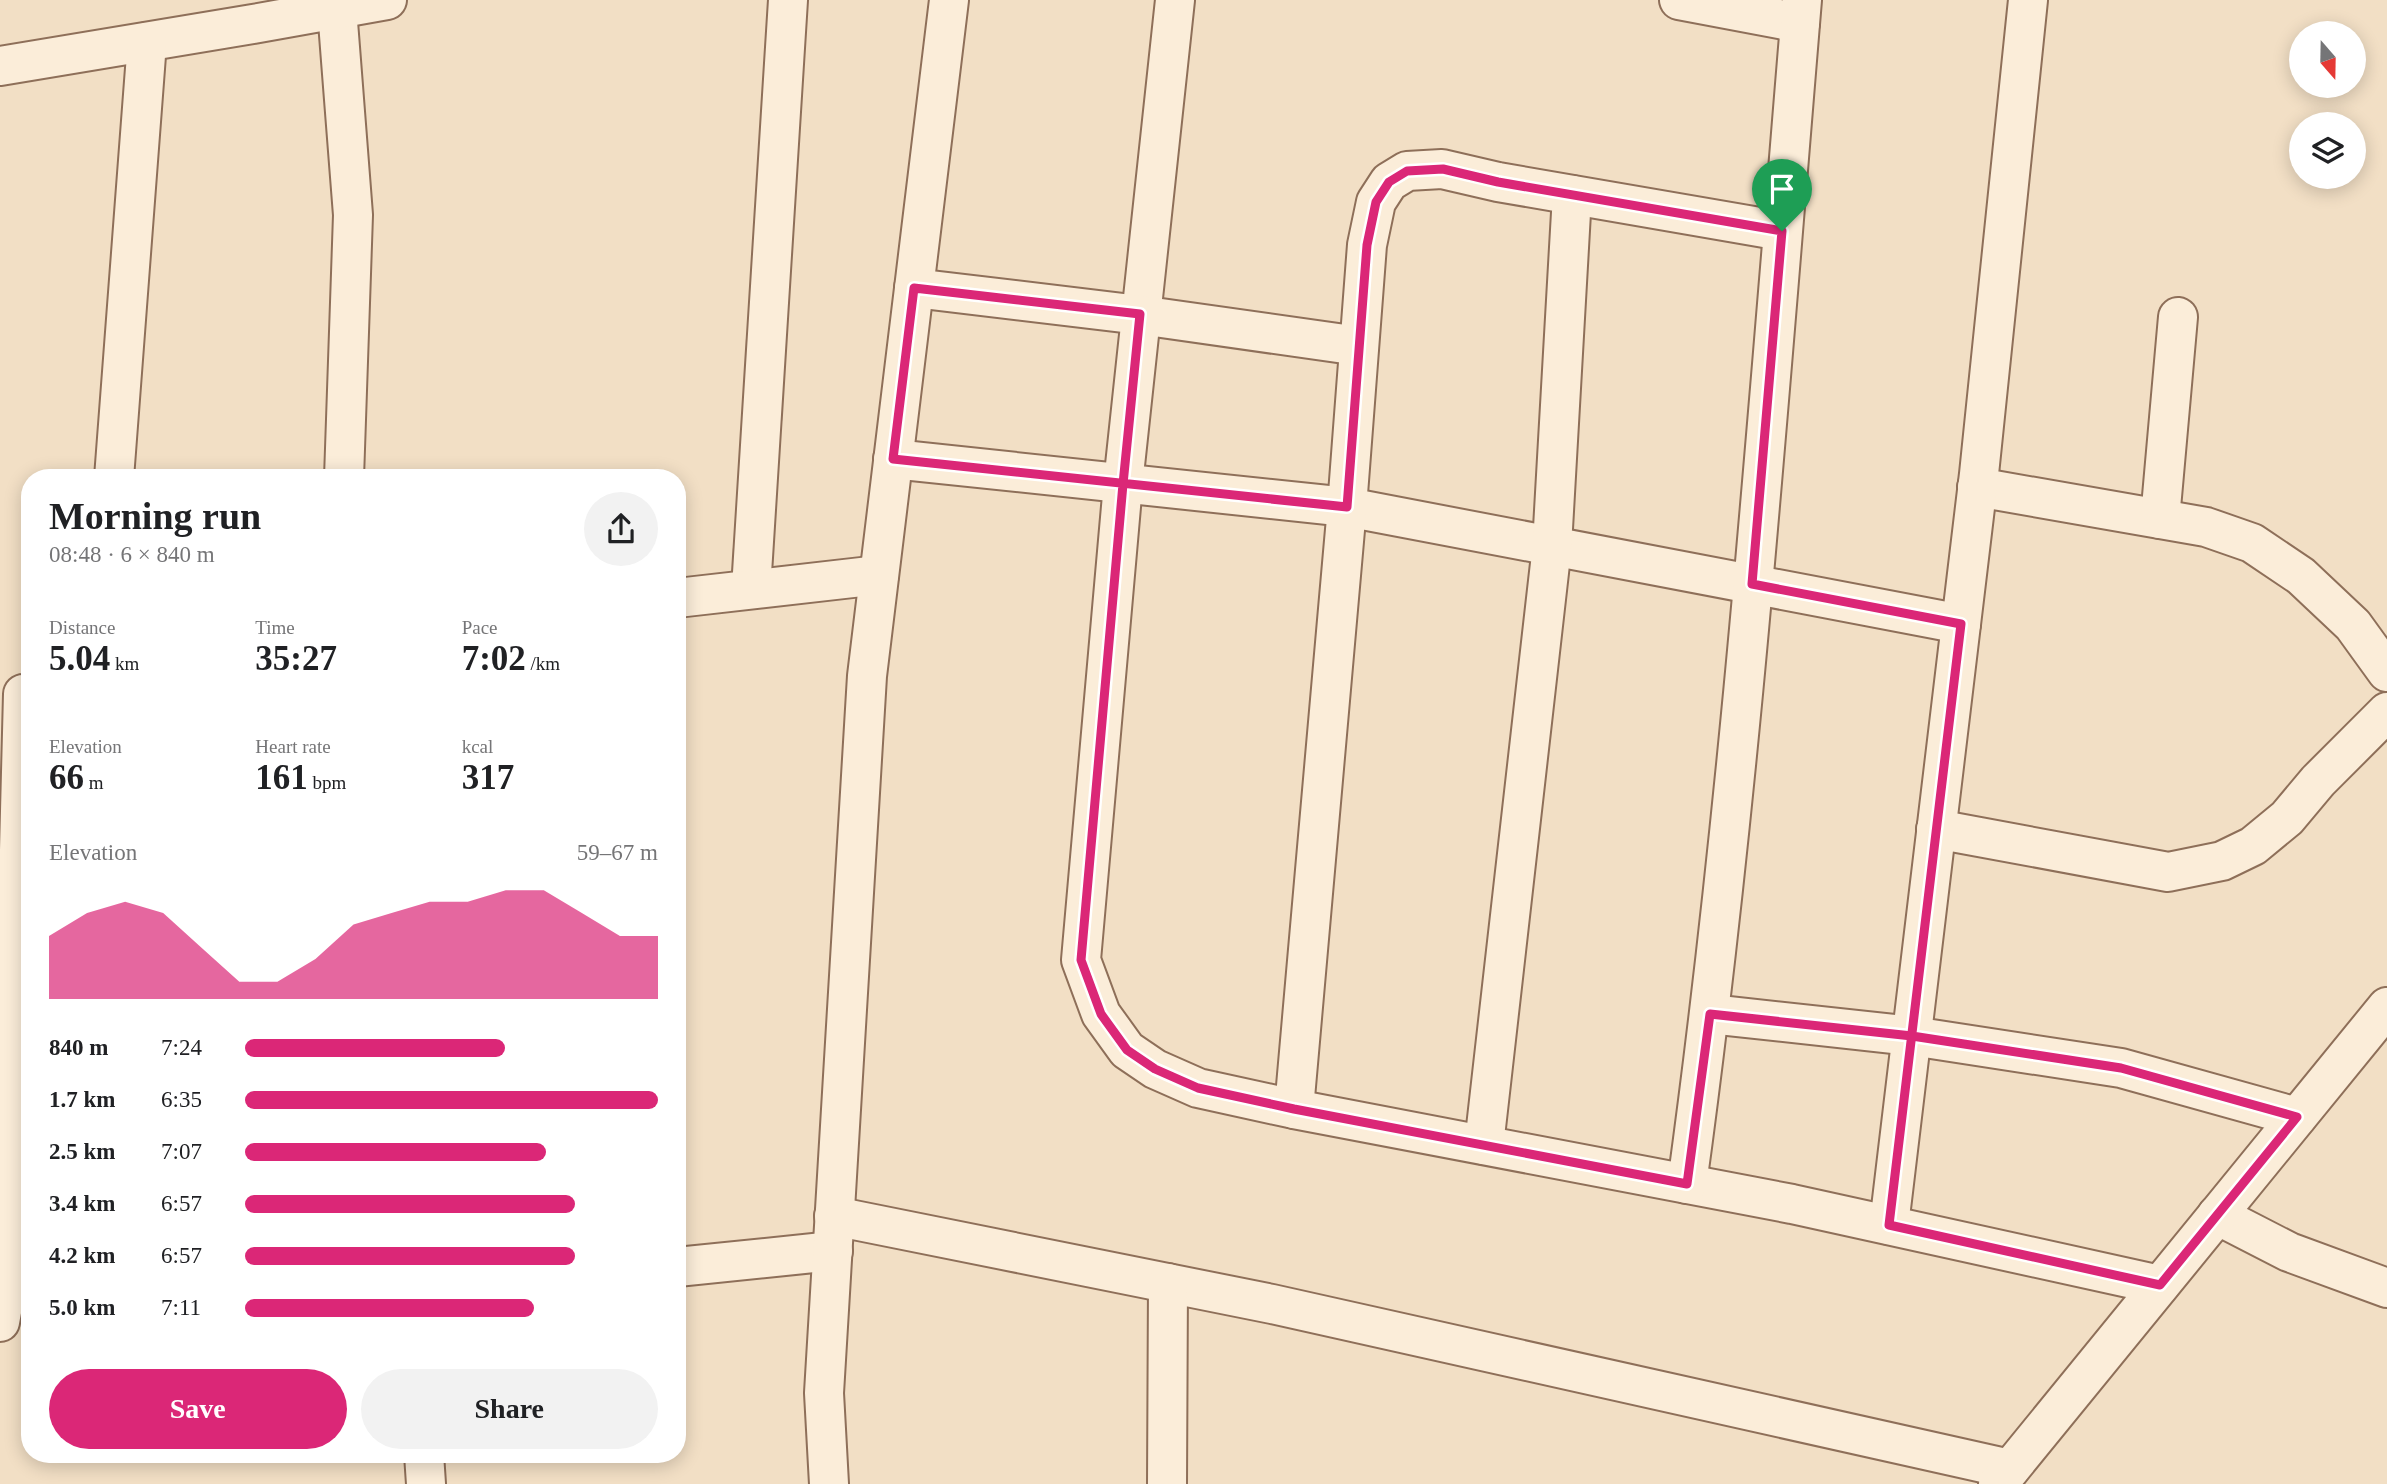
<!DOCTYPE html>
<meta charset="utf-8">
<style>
:root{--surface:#fff;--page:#f2f2f2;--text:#202124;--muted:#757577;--accent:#db2777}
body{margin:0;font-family:"Times New Roman",serif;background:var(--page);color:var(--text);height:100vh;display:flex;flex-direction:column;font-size:26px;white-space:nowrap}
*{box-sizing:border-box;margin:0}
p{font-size:23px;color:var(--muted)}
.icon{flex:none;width:38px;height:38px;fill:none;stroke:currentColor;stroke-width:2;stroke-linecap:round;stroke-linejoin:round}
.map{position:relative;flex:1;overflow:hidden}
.details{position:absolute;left:21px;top:469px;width:665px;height:994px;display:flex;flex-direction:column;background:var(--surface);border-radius:28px;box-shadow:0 4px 18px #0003}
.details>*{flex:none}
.needle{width:46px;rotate:160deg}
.buttons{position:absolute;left:2289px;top:21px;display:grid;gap:14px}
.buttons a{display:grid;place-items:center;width:77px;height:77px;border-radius:50%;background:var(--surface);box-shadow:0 4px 18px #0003;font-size:35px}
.pin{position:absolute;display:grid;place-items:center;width:60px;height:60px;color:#fff;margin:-72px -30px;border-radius:50% 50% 50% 0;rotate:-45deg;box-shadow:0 0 7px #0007}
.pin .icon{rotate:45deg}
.round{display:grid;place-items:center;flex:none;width:74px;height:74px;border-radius:37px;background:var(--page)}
.overview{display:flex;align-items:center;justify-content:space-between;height:119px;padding:0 28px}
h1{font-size:38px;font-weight:700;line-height:52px}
.figures{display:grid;grid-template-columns:repeat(3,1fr);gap:10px;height:119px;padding:7px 28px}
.figures div{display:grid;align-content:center}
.figures b{font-size:35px;font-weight:700}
.figures small{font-size:19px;font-weight:400}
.figures p{font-size:19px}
.chart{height:196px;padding:14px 28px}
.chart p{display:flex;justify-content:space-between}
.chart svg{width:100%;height:126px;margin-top:7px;fill:var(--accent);opacity:.7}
.primary-button{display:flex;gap:14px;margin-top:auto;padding:14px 28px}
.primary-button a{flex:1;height:80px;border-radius:42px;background:var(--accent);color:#fff;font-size:28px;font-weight:700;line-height:80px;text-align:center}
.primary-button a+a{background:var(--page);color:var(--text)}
ul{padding:0 28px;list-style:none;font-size:23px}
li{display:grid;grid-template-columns:112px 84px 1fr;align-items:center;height:52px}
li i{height:18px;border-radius:9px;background:var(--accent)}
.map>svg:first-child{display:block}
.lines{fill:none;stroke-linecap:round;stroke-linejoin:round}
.minor-casing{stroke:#8e6f59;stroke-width:42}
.minor{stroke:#fbedd9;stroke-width:38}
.route-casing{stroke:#fff;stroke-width:14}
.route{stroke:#db2777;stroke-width:9}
</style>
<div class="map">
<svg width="2387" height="1484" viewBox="0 0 2387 1484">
<rect width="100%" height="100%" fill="#f2dfc5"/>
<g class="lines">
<!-- minor casing -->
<g class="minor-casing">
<g id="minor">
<polyline points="1175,0 1123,484 1081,960 1101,1014 1127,1050 1155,1069 1198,1088 1294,1109 1792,1204 2160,1285"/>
<polyline points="1679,0 1800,23"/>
<polyline points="337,9 353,215 344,478"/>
<polyline points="0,66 253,24 387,0"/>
<polyline points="914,288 1140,315 1359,346"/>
<polyline points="893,459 1347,507 1961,624"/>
<polyline points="114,478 147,42"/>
<polyline points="1977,487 2206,527 2252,543 2301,576 2353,625 2387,672"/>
<polyline points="2160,519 2178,317"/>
<polyline points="751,589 788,0"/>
<polyline points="677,598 879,575"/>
<polyline points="1936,829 2168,872 2222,861 2253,846 2287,818 2318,781 2387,712"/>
<polyline points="1710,1014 1912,1036 2121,1068 2297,1117"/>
<polyline points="1294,1109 1347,507 1367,245 1376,202 1389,182 1407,171 1442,169 1498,182 1782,231"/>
<polyline points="1484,1145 1552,546 1572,195"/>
<path d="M 1687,1184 C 1741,791 1769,395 1802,0"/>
<polyline points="2217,1215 2289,1252 2387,1288"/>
<polyline points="834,1216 1272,1304 2010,1469"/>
<polyline points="1889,1225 1979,474 2028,0"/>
<polyline points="677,1267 833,1251"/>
<polyline points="0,1322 8,1279 23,694"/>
<polyline points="424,1454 426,1484"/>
<polyline points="829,1484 824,1393 867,676 949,0"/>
<polyline points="1167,1484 1168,1283"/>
<polyline points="1998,1484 2387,1007"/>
</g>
</g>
<!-- minor -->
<use href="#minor" class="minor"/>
</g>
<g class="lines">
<!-- route casing -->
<g class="route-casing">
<path id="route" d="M 1782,231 L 1498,182 L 1443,169 L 1407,171 L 1389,182 L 1376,202 L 1367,245 L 1347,507 L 893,459 L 914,288 L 1140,314 L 1123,484 L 1081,960 L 1101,1014 L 1127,1050 L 1155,1069 L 1198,1088 L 1294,1109 L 1687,1184 L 1710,1014 L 1912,1036 L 2121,1068 L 2297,1117 L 2160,1285 L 1889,1225 C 1913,1025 1937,824 1961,624 L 1752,584 L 1782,231"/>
</g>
<!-- route -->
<use href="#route" class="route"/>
</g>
</svg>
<div class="buttons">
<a><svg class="needle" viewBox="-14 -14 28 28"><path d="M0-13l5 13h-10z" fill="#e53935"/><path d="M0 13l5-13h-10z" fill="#757577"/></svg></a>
<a><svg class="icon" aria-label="layers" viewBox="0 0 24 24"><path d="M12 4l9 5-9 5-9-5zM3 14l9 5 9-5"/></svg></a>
</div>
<div class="pin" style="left:1782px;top:231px;background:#1e9e55"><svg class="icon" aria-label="arrive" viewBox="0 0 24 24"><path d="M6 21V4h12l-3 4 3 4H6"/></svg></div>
<section class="details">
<div class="overview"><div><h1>Morning run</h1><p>08:48 · 6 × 840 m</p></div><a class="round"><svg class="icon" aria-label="share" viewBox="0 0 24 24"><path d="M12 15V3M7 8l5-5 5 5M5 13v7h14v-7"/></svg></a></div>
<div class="figures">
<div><p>Distance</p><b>5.04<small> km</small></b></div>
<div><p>Time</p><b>35:27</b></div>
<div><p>Pace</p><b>7:02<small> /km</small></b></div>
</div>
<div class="figures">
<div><p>Elevation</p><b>66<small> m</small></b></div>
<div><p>Heart rate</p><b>161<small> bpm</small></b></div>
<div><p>kcal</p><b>317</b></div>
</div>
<div class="chart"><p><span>Elevation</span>59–67 m</p>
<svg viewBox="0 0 160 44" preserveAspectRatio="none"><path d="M0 44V22L10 14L20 10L30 14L40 26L50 38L60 38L70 30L80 18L90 14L100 10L110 10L120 6L130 6L140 14L150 22L160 22V44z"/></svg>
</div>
<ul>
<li><b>840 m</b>7:24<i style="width:63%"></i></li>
<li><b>1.7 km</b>6:35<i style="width:100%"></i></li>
<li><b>2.5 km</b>7:07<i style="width:73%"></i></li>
<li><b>3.4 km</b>6:57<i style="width:80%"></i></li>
<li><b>4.2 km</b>6:57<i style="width:80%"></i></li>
<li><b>5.0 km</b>7:11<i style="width:70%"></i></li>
</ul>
<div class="primary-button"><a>Save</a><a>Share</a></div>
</section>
</div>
